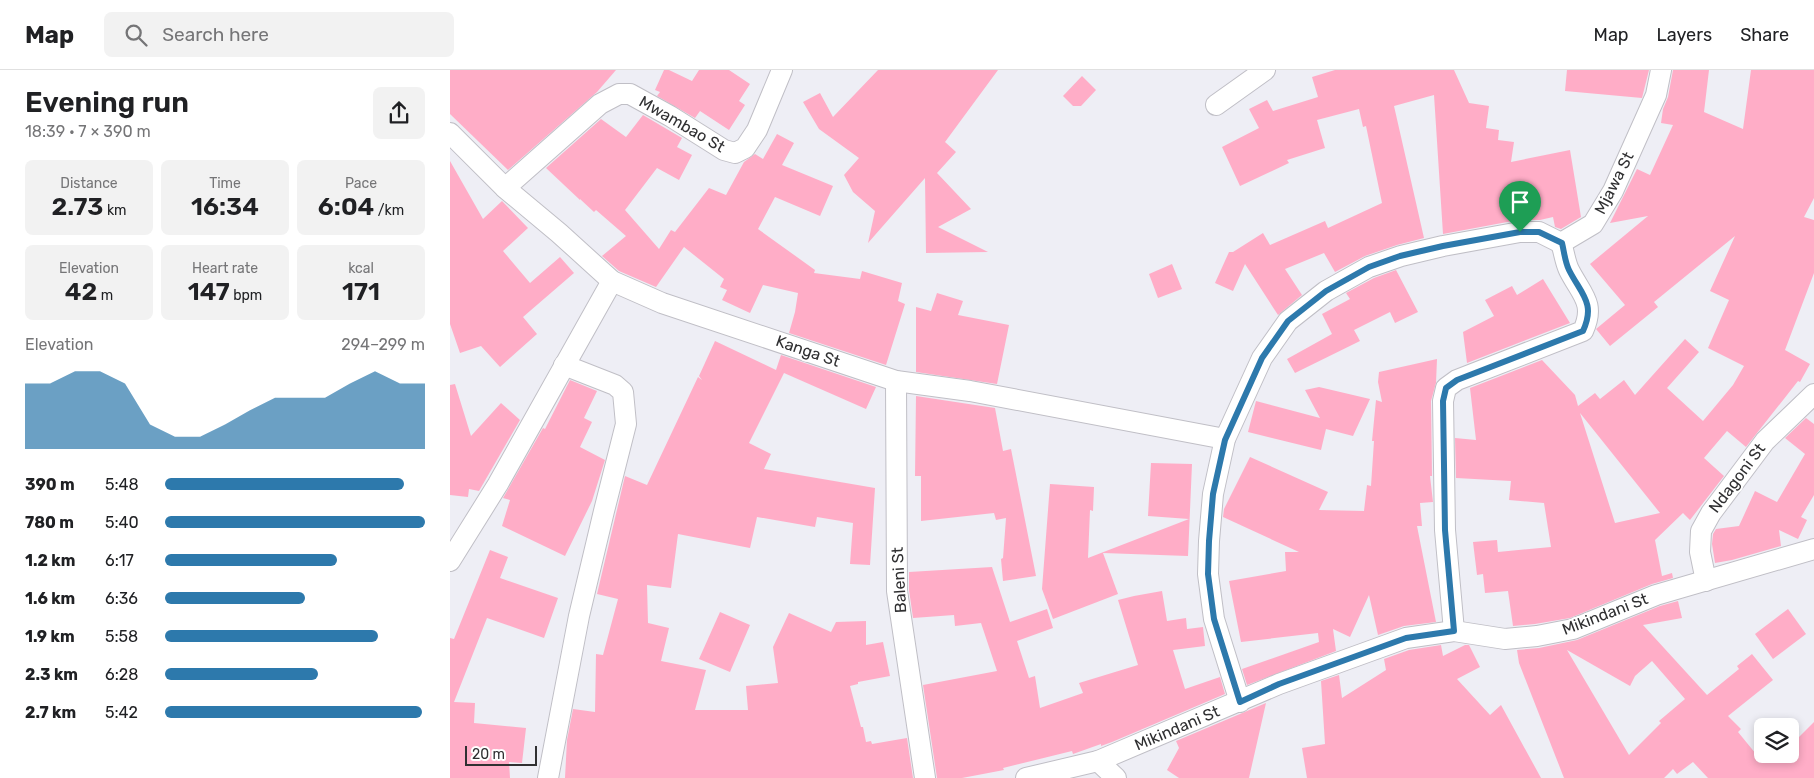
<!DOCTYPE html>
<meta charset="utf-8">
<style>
:root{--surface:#fff;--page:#f2f2f2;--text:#202124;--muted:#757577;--line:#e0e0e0;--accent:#2d79ac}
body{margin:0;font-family:Rubik,sans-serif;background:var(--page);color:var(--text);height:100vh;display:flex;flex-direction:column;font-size:19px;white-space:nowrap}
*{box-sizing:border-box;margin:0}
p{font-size:16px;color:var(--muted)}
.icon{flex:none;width:28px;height:28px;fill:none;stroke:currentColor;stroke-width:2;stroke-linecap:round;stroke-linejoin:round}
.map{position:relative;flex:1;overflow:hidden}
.drawer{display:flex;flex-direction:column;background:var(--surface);width:450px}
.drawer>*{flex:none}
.tools{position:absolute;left:1304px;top:648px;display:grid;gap:10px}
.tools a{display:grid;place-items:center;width:45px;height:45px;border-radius:8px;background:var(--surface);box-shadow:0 2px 8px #0003;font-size:25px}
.scale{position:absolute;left:15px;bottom:12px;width:72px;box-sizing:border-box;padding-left:5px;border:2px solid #303032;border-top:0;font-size:14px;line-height:18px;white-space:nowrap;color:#303032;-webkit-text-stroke:4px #fff;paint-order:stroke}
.pin{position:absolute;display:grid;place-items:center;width:42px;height:42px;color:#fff;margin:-51px -21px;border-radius:50% 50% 50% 0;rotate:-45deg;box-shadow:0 0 5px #0007}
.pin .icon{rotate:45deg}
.round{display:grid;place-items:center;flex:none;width:52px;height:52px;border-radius:8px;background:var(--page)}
.summary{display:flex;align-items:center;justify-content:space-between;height:85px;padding:0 25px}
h1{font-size:28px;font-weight:600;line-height:38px}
.figures{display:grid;grid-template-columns:repeat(3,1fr);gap:8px;height:85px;padding:5px 25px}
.figures div{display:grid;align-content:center;border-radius:8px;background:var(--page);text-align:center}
.figures b{font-size:25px;font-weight:600}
.figures small{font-size:14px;font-weight:400}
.figures p{font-size:14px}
.chart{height:140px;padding:10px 25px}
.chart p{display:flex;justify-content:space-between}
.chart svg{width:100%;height:90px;margin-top:5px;fill:var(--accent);opacity:.7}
ul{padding:0 25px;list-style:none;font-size:16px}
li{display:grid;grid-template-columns:80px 60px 1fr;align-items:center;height:38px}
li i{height:12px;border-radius:6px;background:var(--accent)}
header{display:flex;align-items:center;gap:30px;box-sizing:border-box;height:70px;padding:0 25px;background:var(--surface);border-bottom:1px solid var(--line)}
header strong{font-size:24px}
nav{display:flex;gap:28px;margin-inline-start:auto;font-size:18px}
.search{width:350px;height:45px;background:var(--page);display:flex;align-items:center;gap:12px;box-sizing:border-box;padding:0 18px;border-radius:8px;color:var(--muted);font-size:19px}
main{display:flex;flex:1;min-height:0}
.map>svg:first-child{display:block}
.building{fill:#ffadc7;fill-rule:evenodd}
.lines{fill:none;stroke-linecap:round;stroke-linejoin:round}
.minor-casing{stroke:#c0bfc6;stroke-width:22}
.minor{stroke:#fff;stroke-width:20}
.route-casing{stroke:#fff;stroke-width:10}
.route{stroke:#2d79ac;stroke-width:6}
.labels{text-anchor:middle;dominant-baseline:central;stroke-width:4;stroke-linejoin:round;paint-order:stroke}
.street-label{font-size:16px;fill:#303032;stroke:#fff}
</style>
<header>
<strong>Map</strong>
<div class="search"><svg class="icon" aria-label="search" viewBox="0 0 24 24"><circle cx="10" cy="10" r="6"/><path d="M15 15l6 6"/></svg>Search here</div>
<nav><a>Map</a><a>Layers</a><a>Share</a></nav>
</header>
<main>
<section class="drawer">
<div class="summary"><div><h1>Evening run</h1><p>18:39 · 7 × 390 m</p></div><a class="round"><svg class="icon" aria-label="share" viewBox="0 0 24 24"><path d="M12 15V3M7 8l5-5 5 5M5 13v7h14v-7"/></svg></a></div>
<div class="figures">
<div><p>Distance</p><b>2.73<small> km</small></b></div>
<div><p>Time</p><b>16:34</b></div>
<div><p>Pace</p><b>6:04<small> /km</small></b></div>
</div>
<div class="figures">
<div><p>Elevation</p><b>42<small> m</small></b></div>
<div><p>Heart rate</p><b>147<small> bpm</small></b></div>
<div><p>kcal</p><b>171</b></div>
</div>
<div class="chart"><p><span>Elevation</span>294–299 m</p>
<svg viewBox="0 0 160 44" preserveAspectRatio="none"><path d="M0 44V12L10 12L20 6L30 6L40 12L50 32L60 38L70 38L80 32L90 25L100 19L110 19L120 19L130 12L140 6L150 12L160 12V44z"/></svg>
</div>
<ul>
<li><b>390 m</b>5:48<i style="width:92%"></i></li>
<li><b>780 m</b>5:40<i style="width:100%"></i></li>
<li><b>1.2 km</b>6:17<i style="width:66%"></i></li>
<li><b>1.6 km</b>6:36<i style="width:54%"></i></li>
<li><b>1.9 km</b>5:58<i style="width:82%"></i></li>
<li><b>2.3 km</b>6:28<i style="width:59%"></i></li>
<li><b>2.7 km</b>5:42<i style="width:99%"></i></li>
</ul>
</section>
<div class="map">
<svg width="1364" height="708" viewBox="0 0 1364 708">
<rect width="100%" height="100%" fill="#eeeef5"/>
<!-- building -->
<g class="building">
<polygon points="0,0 166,0 147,22 58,100 0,44"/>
<polygon points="214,0 219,0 242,11 249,0 279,0 300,14 289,31 295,35 279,60 250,41 245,48 207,26 210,22 205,20"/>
<polygon points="428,0 548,0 495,72 506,82 487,103 521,139 488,157 538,182 476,183 475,108 418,173 425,141 403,122 394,105 409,88 369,59 353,32 370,23 383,47"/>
<polygon points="885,0 1004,0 1019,33 1039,36 1036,58 1049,60 1048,70 1064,72 1061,92 1120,80 1131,147 1111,159 1105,157 1103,147 1090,150 1068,150 993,164 984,25 944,36 974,168 947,175 915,186 885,202 874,183 835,199 852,225 828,245 795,194 783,221 765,213 779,182 783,182 813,163 820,175 875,151 878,158 932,133 916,56 913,57 909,39 867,50 875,78 837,90 839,93 790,116 772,77 809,58 799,39 817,30 823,41 868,27 862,7"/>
<polygon points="1117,0 1199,0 1192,28 1115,21"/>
<path d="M 1223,0 L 1259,0 L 1254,42 L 1293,59 L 1301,0 L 1364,0 L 1364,128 L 1354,147 L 1364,150 L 1364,203 L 1335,280 L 1360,294 L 1350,312 L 1348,311 L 1296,377 L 1277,361 L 1254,388 L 1274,406 L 1240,450 L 1233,443 L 1205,470 L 1212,506 L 1222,503 L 1223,508 L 1202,514 L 1120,548 L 1085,554 L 1063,556 L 1058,521 L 1035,523 L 1033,504 L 1027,505 L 1023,472 L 1047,470 L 1048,482 L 1101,477 L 1094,433 L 1059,430 L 1061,411 L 1006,408 L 1005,368 L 1026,370 L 1020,318 L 1092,290 L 1125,325 L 1128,336 L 1145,323 L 1150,329 L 1174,310 L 1185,325 L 1235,269 L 1249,282 L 1217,318 L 1253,351 L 1283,315 L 1294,296 L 1258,278 L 1279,230 L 1260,221 L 1285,166 L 1204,232 L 1208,237 L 1160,276 L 1146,259 L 1175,235 L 1140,194 L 1198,146 L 1160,153 L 1187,99 L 1200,105 L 1223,55 L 1211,53 L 1213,39 L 1218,27 ZM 1130,343 L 1210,443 L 1165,453 Z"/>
<polygon points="632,6 646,20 631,36 623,36 613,26"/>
<polygon points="193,45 232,68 227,77 242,85 229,110 207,98 175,140 209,179 221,160 225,162 259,118 276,125 294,92 305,84 313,89 327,64 344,73 332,95 383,116 370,146 325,127 308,159 365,200 364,203 410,209 412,201 452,213 448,231 455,234 436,295 339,263 345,242 348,223 313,215 300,243 272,230 277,220 270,217 274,209 234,177 206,217 169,201 152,186 176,166 146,140 144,142 130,129 130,130 96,98 151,49 176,67"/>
<polygon points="0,91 33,149 52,131 78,158 53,181 80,213 110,187 124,203 73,247 87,264 50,297 31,276 10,283 0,254"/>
<polygon points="722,194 732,219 708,228 699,204"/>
<polygon points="946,200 968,242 945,253 940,242 904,260 910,271 845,303 837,289 882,264 872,244 900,229 896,223 924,208"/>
<polygon points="1093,209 1120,253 1017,293 1013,262 1044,246 1035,230 1062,216 1067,225"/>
<polygon points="487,223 513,231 508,245 559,255 547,314 466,302 466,237 481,241"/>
<polygon points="265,271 326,300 331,285 426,317 416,339 334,303 299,373 321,384 314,399 425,418 420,495 400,494 403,453 367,447 365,457 307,447 300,478 228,464 221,518 197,515 198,553 219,558 211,591 256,600 245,640 298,640 296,616 328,613 323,577 339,543 381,562 386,552 416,551 416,575 433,572 440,606 408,612 408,614 400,616 411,657 413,657 416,672 421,671 422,674 457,668 463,708 115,708 117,670 123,639 145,642 146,584 153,585 168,529 147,524 175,406 197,415 248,307 252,310 249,306"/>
<polygon points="987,289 986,313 981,331 982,406 980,406 983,432 970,433 972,456 967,456 986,552 954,556 928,565 919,525 900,567 883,559 886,581 797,615 792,599 869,572 868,563 791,572 779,511 836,501 835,482 849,482 773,447 774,439 800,387 878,422 869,440 914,441 917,415 921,416 924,371 922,371 926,330 932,332 928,312 929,302"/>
<polygon points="120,310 147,321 134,348 142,352 130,377 155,390 142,431 115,486 52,456 60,430 53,428 93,358 95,359"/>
<polygon points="5,314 21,366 51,333 70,350 29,421 19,419 18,427 0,425 0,315"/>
<polygon points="869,317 920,329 903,366 876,359 871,380 798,362 806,331 870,348 855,320"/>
<polygon points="466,326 545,338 553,381 561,379 586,506 553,511 551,489 553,488 556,448 546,450 544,443 471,451 471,406 465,406"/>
<polygon points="1356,348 1364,354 1364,425 1351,447 1357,450 1348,469 1329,460 1331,476 1282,490 1265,493 1262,474 1263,464 1266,459 1289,456 1305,421 1327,432 1355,384 1335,368"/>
<polygon points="701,393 742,394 738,486 653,483 668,524 603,549 592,519 600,414 644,417 643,441 640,440 638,488 739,449 698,446"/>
<polygon points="40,480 58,487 50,508 108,528 94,568 37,548 4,632 25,633 24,653 76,658 72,693 59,692 60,708 0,708 0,568 4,569"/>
<polygon points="542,497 560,552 597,539 603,558 567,571 579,608 585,606 590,638 633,623 629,613 688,595 668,530 684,526 712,521 717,551 736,548 737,559 753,557 755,576 723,580 735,619 770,607 775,624 662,672 651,676 651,674 623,684 622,681 553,698 554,700 512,708 487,708 473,615 547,601 531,553 505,556 504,545 463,548 459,520 459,502"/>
<path d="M 1228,531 L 1232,548 L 1193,555 L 1257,625 L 1289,599 L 1287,596 L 1302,584 L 1323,610 L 1278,646 L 1291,659 L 1288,662 L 1306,684 L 1340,684 L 1340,676 L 1364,652 L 1364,708 L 1258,708 L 1243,692 L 1227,704 L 1223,699 L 1214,708 L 1114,708 L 1069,593 L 1067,580 L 1089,578 L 1127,570 L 1210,536 ZM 1117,580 L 1180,616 L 1185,606 L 1202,591 L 1235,629 L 1209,651 L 1211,653 L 1179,685 Z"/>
<polygon points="1338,539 1356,564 1323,589 1305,564"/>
<polygon points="270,542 300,555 280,602 249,589"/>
<polygon points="991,575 993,586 1015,575 1019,575 1030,597 1007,609 1040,645 1051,635 1091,708 857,708 852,678 875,674 871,611 889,605 892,628 936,600 934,589 959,580"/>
<polygon points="816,633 799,708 729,708 717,700 729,678 726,671"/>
</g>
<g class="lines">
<!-- minor casing -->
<g class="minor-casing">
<g id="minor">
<polyline points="766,35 815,0"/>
<polyline points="0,63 55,118 109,163 162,211 212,233 446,311 520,321 775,369"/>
<polyline points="55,118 150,34 169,24 180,24 220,46 274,80 285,83 295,78 307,60 332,0"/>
<polyline points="446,311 447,521 475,708"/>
<polyline points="0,491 48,414 162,211"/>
<polyline points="1256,511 1250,482 1251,461 1261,443 1315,371 1364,324"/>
<path d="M 1004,561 L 995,460 L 993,331 L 996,318 L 1007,310 L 1133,261 C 1146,233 1131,224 1119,200 C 1115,192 1114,181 1111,173"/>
<polyline points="790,632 764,549 758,504 759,471 763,424 775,369 812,288 838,251 876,221 919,197 951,186 993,176 1070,162 1089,162 1111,173 1143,154 1163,121 1206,25 1211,0"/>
<polyline points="648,691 666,708"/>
<polyline points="98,708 129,546 154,441 176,354 173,322 165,315 114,295"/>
<polyline points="576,708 648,691 829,614 956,568 1004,561 1055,569 1087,566 1123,559 1206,525 1364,479"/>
</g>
</g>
<!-- minor -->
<use href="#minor" class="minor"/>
</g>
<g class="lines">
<!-- route casing -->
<g class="route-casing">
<path id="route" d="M 1070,162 L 1089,162 L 1112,173 C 1114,181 1115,192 1119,200 C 1131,224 1146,233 1133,261 L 1007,310 L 996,318 L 993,331 L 995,460 L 1004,561 L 956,568 L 829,614 L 790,632 L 764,549 L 758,504 L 759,471 L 763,424 L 775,370 L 812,288 L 838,251 L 876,221 L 919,197 L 950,186 L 993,176 Z"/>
</g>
<!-- route -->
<use href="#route" class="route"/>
</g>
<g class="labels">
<!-- street labels -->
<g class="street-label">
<text transform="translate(232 54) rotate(30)">Mwambao St</text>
<text transform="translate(1164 113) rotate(-63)">Mjawa St</text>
<text transform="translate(358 281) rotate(19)">Kanga St</text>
<text transform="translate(1287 408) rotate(-53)">Ndagoni St</text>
<text transform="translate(449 510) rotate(-93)">Baleni St</text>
<text transform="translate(1155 544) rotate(-21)">Mikindani St</text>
<text transform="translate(727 658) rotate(-23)">Mikindani St</text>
</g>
</g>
</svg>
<div class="tools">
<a><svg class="icon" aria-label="layers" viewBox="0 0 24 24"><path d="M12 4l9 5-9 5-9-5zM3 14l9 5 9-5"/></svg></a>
</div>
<div class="scale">20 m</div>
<div class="pin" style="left:1070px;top:162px;background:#1e9e55"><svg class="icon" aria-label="arrive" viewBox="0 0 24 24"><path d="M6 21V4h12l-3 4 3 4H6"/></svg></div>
</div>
</main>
